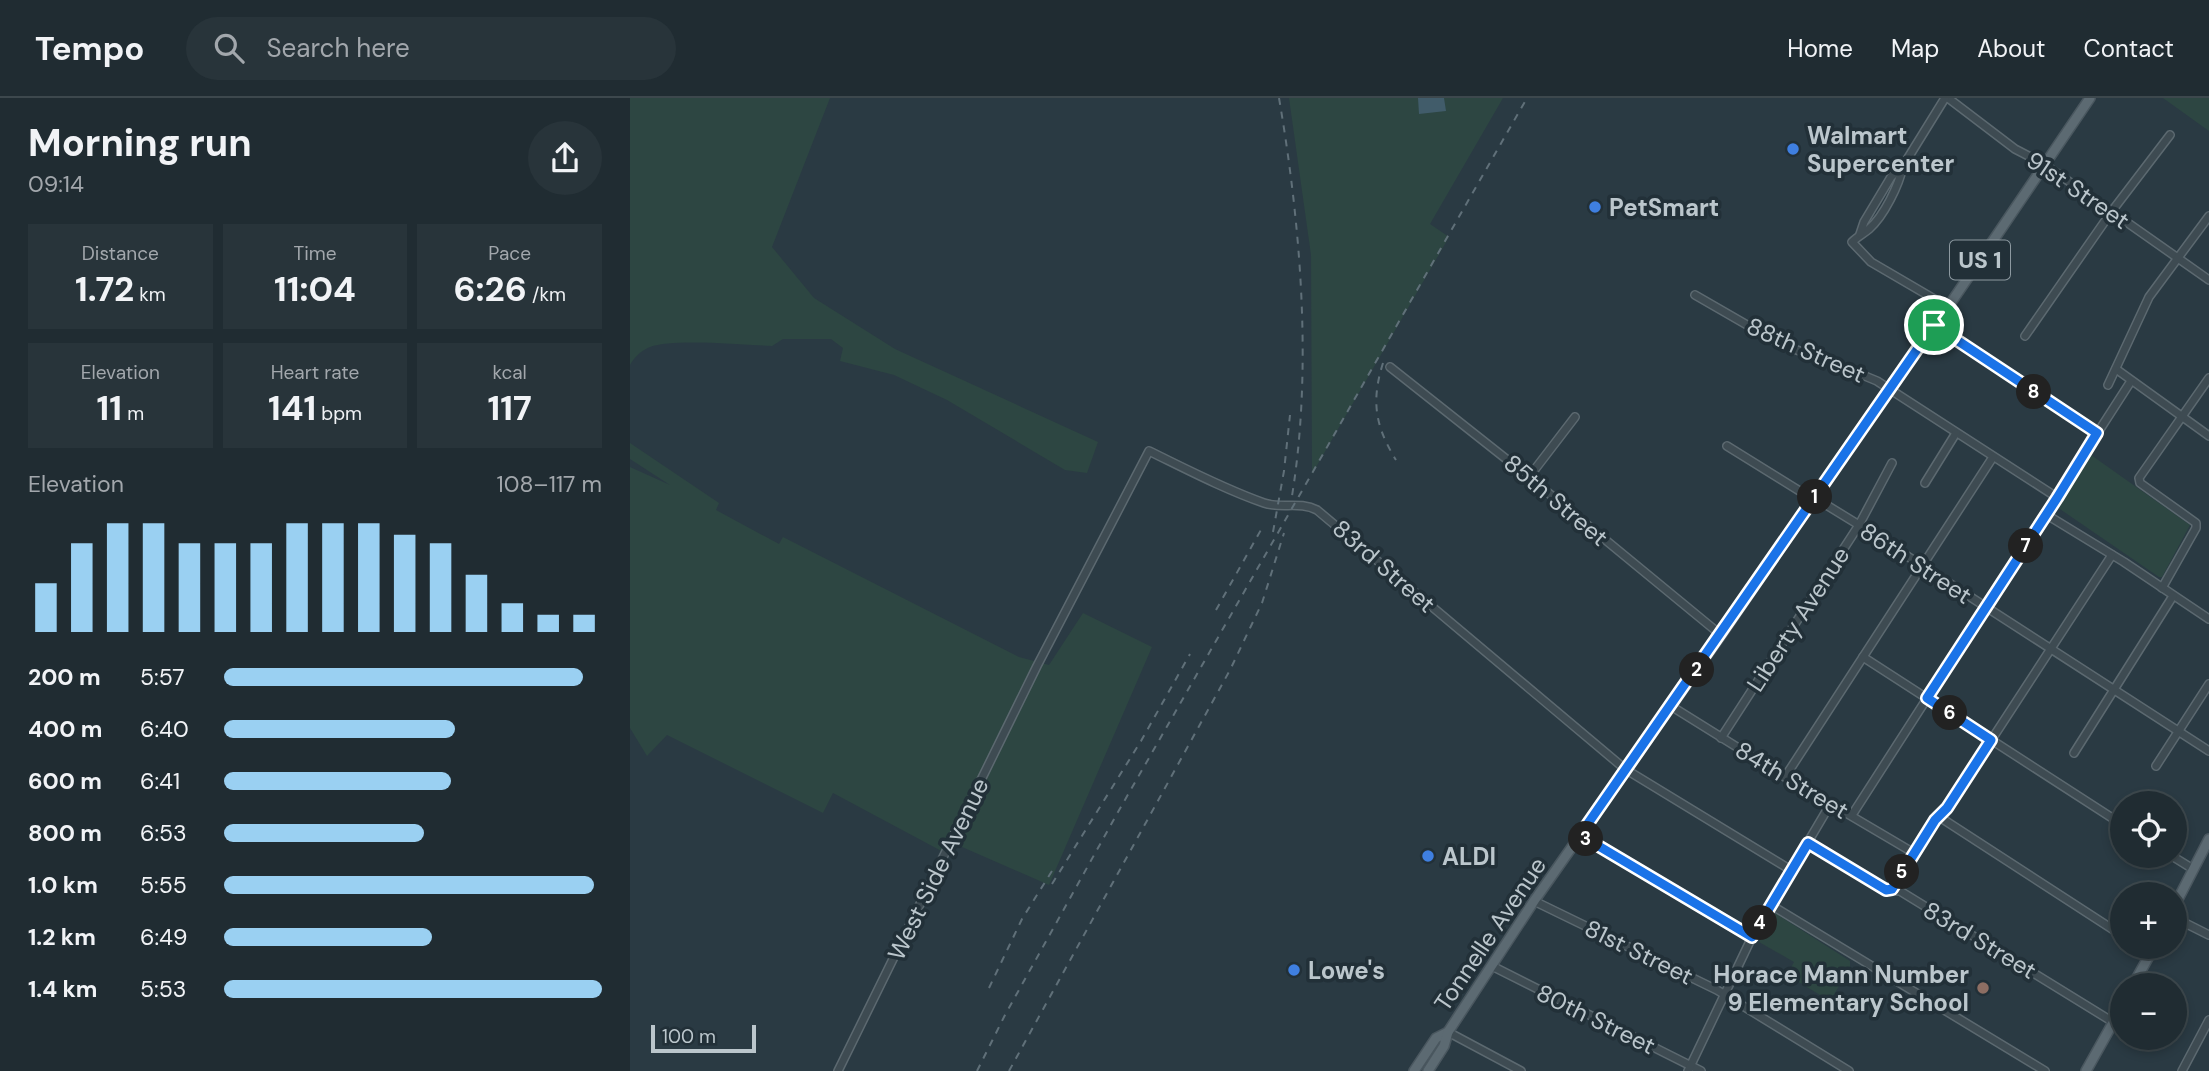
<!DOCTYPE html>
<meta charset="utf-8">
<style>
:root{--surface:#202c32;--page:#28343a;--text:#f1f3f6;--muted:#a2a7ac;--line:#3d484d;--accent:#9ad0f2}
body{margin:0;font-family:"DM Sans",sans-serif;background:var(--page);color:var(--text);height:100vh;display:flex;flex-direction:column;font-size:26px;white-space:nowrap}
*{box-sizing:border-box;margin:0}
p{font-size:23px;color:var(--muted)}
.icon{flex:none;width:38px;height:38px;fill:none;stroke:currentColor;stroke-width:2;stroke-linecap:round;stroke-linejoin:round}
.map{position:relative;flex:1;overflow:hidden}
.panel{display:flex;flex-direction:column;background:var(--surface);width:630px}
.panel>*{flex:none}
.tools{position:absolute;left:1480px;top:693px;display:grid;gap:14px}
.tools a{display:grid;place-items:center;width:77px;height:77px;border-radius:50%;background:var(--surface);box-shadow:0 4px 10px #0003,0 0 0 2px var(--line);font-size:35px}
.scale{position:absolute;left:21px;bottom:18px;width:105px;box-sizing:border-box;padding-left:7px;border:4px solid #bbc6cc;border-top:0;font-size:19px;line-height:24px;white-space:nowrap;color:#bbc6cc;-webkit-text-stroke:5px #223038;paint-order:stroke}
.pin{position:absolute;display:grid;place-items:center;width:60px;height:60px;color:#fff;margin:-30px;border:4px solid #fff;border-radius:50%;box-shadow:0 2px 7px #0007}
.km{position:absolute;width:35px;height:35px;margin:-18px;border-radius:50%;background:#222;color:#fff;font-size:19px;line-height:35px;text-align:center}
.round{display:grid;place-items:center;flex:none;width:74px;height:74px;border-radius:37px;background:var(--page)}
.summary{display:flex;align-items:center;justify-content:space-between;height:119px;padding:0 28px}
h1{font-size:38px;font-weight:700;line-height:52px}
.metrics{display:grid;grid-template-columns:repeat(3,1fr);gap:10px;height:119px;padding:7px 28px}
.metrics div{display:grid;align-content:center;border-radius:0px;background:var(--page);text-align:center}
.metrics b{font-size:35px;font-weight:700}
.metrics small{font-size:19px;font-weight:400}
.metrics p{font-size:19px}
.chart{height:196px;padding:14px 28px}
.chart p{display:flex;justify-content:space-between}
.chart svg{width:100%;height:126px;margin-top:7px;stroke:var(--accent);stroke-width:6}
ul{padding:0 28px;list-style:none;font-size:23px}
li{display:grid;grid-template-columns:112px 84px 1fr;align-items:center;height:52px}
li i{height:18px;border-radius:9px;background:var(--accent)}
header{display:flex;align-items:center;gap:42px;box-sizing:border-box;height:98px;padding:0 35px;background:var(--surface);border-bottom:2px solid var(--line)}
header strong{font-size:33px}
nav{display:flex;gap:38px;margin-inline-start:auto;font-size:24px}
.search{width:490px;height:63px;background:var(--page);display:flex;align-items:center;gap:18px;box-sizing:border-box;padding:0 24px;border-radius:38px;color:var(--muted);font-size:26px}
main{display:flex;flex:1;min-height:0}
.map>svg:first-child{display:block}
.green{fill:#2d4642}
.water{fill:#415c6a}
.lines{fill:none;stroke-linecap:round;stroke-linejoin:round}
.minor-casing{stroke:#5c6970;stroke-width:10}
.major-casing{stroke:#4a575f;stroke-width:12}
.minor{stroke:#3e4b52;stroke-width:7}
.major{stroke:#5c6a72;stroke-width:9}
.rail{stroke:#607079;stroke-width:2;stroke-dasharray:7 7;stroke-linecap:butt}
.route-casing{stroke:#fff;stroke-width:14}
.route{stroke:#1a73e8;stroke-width:9}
.shop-dot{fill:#3f7fe0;stroke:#223038;stroke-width:2.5}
.education-dot{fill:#8d6e63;stroke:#223038;stroke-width:2.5}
.labels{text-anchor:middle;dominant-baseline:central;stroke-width:7;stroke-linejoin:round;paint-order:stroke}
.shield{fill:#223038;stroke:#8d99a0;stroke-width:2}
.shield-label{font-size:23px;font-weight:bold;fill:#bbc6cc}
.poi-label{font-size:24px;font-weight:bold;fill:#bbc6cc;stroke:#223038;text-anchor:start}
.street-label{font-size:24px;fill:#bbc6cc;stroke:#223038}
</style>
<header>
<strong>Tempo</strong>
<div class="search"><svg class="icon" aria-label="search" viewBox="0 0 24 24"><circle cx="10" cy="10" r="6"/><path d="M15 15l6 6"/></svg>Search here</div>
<nav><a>Home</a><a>Map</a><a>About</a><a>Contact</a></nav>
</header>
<main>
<section class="panel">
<div class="summary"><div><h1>Morning run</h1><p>09:14</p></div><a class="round"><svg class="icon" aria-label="share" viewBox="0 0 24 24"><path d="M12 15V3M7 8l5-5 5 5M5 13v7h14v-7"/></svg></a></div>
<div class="metrics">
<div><p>Distance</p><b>1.72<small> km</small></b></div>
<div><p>Time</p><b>11:04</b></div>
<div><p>Pace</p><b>6:26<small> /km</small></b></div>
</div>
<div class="metrics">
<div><p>Elevation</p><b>11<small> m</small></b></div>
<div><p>Heart rate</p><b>141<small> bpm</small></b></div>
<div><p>kcal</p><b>117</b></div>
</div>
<div class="chart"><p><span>Elevation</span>108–117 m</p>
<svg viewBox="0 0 160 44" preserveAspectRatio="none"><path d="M5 44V27M15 44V13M25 44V6M35 44V6M45 44V13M55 44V13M65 44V13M75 44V6M85 44V6M95 44V6M105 44V10M115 44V13M125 44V24M135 44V34M145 44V38M155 44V38"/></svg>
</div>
<ul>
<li><b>200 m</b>5:57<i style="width:95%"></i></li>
<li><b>400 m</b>6:40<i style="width:61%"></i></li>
<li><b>600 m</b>6:41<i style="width:60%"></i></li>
<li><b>800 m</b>6:53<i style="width:53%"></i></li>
<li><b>1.0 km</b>5:55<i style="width:98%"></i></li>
<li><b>1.2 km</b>6:49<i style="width:55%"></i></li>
<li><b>1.4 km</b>5:53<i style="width:100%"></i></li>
</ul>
</section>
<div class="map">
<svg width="1579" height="973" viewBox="0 0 1579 973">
<rect width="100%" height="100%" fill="#2a3a43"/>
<!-- green -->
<g class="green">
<path d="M 0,0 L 200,0 L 142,149 L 184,200 L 265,251 L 468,344 L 457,375 L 435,372 L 317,302 L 264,277 L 210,263 L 213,250 L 201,241 L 153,241 L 142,248 C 115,247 43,240 20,249 C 11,253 5,258 0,267 Z"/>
<polygon points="659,0 873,0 800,126 819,139 682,376 681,157"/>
<polygon points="1533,0 1579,0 1579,33"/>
<polygon points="0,345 89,405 86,412 149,446 153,439 389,559 419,567 453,515 522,549 419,787 323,745 317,756 203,695 193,715 37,637 17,658 0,630 0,369 40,387 0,361"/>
<polygon points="1461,357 1560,427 1532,479 1529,479 1427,409"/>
<polygon points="1145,815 1220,863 1220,870 1200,903 1157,877 1164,864 1129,844 1140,819"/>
</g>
<!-- water -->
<polygon class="water" points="788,0 814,0 816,13 789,16"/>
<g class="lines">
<!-- minor casing -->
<g class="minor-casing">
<g id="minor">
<polyline points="1318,0 1385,51 1414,66 1579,182"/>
<path d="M 1273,68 C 1269,87 1254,118 1239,131 C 1233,136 1227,139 1222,144 L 1241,164 L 1318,209"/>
<polyline points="1230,136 1234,124 1261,79 1273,68 1315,0"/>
<polyline points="1065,197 1150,246 1206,266 1247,283 1428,400"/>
<polyline points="1304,227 1467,335"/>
<polyline points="1395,238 1482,113 1540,37"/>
<polyline points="760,269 899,379 1091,537"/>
<polyline points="1486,271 1579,338"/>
<polyline points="1478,287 1519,199 1579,118"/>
<polyline points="1097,348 1176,397 1185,400 1229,427 1579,653"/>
<polyline points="899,379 945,319"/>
<polyline points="1295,385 1326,335"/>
<polyline points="1417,417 1494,464 1579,521"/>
<polyline points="1532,490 1566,430 1566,425 1510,385 1509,380 1579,280"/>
<polyline points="1233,559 1493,727"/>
<polyline points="1041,608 1155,679 1284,755"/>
<polyline points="1091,640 1229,427 1262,365"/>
<polyline points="1444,655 1543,498"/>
<polyline points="1526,668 1579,586"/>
<polyline points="1155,679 1363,359"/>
<polyline points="1222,717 1501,283"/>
<polyline points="1308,718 1493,838"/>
<polyline points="950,737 1122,839"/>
<polyline points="1178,745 1256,792 1270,793 1483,924"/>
<polyline points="1542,758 1563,771"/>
<polyline points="1262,791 1305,722 1317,710 1482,457"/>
<polyline points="904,803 1087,892 1219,973"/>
<polyline points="1141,807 1415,973"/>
<polyline points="1545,820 1579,837"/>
<polyline points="1509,849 1520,856"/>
<polyline points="862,868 1071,973"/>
<polyline points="818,934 891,973"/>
<path d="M 208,973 L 407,568 L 519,353 C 556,371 594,391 634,405 C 651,411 670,403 687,412 L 995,671 L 1161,772"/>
<polyline points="1058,973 1122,839 1201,705"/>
<polyline points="1552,973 1579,922"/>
</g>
</g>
<!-- major casing -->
<g class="major-casing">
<g id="major">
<polyline points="1545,807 1579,741"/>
<polyline points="1503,887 1524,849"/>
<polyline points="784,973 806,940 818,934"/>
<polyline points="798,973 814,948 818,934 904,803 1091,537 1259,290 1318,209 1460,0"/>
<polyline points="1456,973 1493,907"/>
</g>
</g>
<!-- minor -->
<use href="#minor" class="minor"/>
<!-- major -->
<use href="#major" class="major"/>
<!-- rail -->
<g class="rail">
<path d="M 649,0 C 671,128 683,275 661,404"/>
<path d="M 753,265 C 741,303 745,328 766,362"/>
<polyline points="643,434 654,373 660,317"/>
<polyline points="586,512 632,430"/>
<polyline points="422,786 511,643 560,556"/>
<polyline points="359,890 392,821 422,773"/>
<polyline points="347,973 375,917 488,714 897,0"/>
<polyline points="379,973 600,572 632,505 654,435"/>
</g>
</g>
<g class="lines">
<!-- route casing -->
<g class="route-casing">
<polygon id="route" points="1304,227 1467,335 1427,400 1297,600 1361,642 1317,710 1305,722 1262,791 1256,792 1178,745 1122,839 950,737"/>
</g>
<!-- route -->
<use href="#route" class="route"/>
</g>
<!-- markers -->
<g class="shop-dot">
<circle cx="1163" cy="51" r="7"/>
<circle cx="965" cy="109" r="7"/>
<circle cx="798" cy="758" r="7"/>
<circle cx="664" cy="872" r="7"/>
</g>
<circle class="education-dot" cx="1353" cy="890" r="7"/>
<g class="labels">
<!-- shield labels -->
<rect class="shield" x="1320" y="142.5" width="60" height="39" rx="5"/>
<g class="shield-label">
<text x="1350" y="162">US 1</text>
</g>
<!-- poi labels -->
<g class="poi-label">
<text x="1177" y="37">Walmart<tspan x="1177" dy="28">Supercenter</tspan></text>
<text x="979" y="109">PetSmart</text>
<text x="812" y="758">ALDI</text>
<text x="678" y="872">Lowe's</text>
<text x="1339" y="876" text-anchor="end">Horace Mann Number<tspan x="1339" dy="28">9 Elementary School</tspan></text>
</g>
<!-- street labels -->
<g class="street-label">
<text transform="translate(1448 92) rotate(34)">91st Street</text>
<text transform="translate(1176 252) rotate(24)">88th Street</text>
<text transform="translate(926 402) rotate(40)">85th Street</text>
<text transform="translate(1286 465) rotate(33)">86th Street</text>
<text transform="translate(754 468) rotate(41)">83rd Street</text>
<text transform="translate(1168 521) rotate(-57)">Liberty Avenue</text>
<text transform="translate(1162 682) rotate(31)">84th Street</text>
<text transform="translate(308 771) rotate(-64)">West Side Avenue</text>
<text transform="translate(860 836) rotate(-56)">Tonnelle Avenue</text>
<text transform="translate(1350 842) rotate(31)">83rd Street</text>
<text transform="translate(1009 854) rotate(26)">81st Street</text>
<text transform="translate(966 921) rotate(26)">80th Street</text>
</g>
</g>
</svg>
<div class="tools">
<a><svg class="icon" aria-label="locate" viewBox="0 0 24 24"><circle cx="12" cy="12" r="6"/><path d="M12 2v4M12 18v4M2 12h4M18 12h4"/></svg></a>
<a>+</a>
<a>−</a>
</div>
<div class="scale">100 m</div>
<div class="pin" style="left:1304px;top:227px;background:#1e9e55"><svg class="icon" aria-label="arrive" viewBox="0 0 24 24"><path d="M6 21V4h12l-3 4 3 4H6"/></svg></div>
<b class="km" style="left:1185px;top:399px">1</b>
<b class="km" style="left:1067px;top:572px">2</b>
<b class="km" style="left:956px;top:741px">3</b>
<b class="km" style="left:1130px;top:825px">4</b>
<b class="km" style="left:1272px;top:774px">5</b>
<b class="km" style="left:1320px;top:615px">6</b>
<b class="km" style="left:1396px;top:448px">7</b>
<b class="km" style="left:1404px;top:294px">8</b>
</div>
</main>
